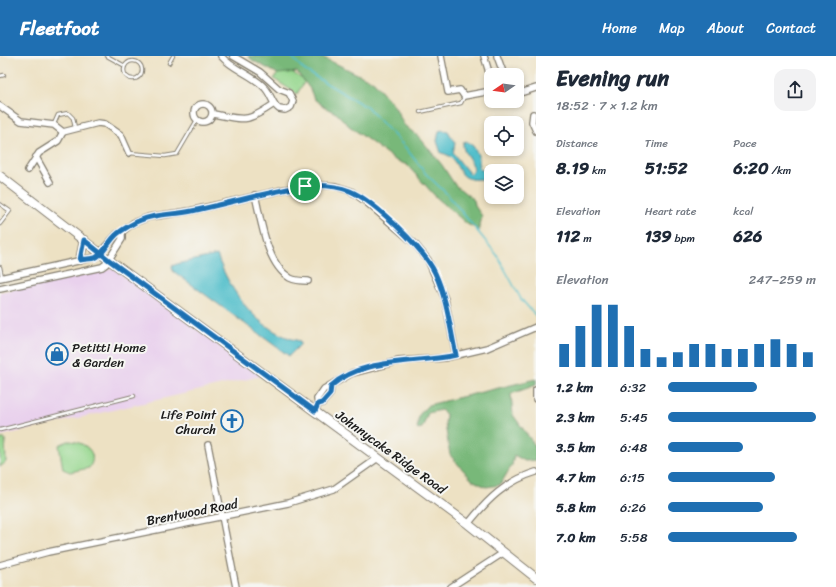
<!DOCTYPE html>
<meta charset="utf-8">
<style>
:root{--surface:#fff;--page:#f2f2f3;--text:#1f2937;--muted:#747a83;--accent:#1f6fb2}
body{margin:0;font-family:Sriracha,sans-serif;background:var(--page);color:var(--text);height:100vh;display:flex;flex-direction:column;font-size:15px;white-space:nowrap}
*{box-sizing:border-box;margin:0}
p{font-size:13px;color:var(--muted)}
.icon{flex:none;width:22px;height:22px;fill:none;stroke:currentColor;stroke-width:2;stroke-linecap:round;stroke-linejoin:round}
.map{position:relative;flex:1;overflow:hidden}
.panel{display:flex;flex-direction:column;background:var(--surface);width:300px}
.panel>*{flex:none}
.needle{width:26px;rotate:257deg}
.buttons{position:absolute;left:484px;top:12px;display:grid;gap:8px}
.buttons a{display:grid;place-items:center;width:40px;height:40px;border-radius:8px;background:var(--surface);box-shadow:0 2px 6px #0003;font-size:20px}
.pin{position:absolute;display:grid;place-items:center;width:34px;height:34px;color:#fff;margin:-17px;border:2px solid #fff;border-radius:50%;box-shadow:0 1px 4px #0007}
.round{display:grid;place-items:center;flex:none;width:42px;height:42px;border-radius:12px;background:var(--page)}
.head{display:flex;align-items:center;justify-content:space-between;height:68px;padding:0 20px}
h1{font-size:22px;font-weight:800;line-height:30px}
.metrics{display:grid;grid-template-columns:repeat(3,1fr);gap:6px;height:68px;padding:4px 20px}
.metrics div{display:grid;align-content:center}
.metrics b{font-size:17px;font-weight:800}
.metrics small{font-size:11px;font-weight:400}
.metrics p{font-size:11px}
.chart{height:112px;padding:8px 20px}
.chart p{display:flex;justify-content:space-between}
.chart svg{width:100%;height:72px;margin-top:4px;stroke:var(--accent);stroke-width:6}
ul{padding:0 20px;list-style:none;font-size:13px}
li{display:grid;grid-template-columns:64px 48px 1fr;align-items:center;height:30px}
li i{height:10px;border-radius:5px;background:var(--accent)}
header{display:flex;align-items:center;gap:24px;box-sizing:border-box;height:56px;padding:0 20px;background:var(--accent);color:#fff}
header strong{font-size:19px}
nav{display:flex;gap:22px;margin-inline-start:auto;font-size:14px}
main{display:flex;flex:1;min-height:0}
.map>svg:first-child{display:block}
.built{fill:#e9d1ed}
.green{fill:#96d78e;stroke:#597a55}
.forest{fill:#78b879;stroke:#4a6a4a}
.water{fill:#52bfcb;stroke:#376e74}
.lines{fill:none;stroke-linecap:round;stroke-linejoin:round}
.stream{stroke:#52bfcb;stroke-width:1.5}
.service-casing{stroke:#847e70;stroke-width:4.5}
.minor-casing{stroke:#847e70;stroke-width:8}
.secondary-casing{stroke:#847e70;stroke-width:10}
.service{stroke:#fff;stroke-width:2.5}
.minor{stroke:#fff;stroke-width:5.5}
.secondary{stroke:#fff;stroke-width:8}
.route-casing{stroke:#fff;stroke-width:8}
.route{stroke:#1f6fb2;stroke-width:5}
.labels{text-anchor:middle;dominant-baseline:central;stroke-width:4;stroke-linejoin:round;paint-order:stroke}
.poi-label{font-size:13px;fill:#1c1c1c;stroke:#f6f6f2;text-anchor:start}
.street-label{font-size:13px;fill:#1c1c1c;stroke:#f6f6f2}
</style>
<header>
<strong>Fleetfoot</strong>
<nav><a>Home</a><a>Map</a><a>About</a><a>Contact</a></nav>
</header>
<main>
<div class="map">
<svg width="536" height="531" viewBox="0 0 536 531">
<rect width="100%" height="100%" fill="#f6f6f2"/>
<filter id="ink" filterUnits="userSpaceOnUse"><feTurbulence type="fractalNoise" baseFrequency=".025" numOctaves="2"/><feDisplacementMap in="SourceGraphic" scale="8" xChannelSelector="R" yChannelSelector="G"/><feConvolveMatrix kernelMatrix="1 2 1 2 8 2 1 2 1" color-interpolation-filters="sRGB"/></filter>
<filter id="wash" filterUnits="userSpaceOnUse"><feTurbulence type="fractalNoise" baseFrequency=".012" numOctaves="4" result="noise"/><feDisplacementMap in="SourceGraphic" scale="16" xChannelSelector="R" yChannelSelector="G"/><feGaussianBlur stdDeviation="0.9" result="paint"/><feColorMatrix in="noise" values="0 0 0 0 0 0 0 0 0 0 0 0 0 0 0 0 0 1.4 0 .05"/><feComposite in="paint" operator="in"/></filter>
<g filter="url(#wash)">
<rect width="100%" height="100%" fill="#ede1c3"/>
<!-- built -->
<polygon class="built" points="110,213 114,213 261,320 0,380 0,236"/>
<!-- green -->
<g class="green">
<polygon points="283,10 305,25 297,38 274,23"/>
<polygon points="0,383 5,383 6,406 0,411"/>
<path d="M 68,385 C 83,385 100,396 89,412 L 70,416 L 63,413 L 59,389 Z"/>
</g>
<!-- forest -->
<g class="forest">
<polygon points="248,0 320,0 374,26 395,51 404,69 420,82 442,109 455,129 474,144 475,150 482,160 479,174 467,168 436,141 407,109 395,104 348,69 336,57 326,52 314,43 310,33 297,16 278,18 252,4"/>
<polygon points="536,323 536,329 511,338 513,359 536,391 536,404 525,405 514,399 512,409 500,429 486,431 472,424 450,399 445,368 446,358 441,354 428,357 422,372 417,373 419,359 428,349"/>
</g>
<!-- water -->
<g class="water">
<path d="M 442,74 L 448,75 L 455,87 L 453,97 L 468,116 L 471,118 L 474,113 C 472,103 462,97 463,87 L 466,85 C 477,90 480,102 479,112 L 488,117 L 491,117 L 491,131 L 481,123 C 453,127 462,100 441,97 L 437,85 L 439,75 Z"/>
<path d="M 217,199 C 230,236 259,277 300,285 L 300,289 L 289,300 L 173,215 L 172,210 L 177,208 Z"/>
</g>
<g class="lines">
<!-- stream -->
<polyline class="stream" points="291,0 304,14 368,52 405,91 426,118 447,138 497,199 521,243 536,260"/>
</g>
</g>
<g filter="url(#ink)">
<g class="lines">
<!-- service casing -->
<g class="service-casing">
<g id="service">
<polyline points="107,0 125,10"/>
<circle cx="133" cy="14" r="9"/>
<polyline points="169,7 173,0"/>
<polyline points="0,20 4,19"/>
<polyline points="420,56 461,47 464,41"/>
<polyline points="54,68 58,59 68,57 73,62 75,72"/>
<polyline points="129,97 165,100 177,98 197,64"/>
<polyline points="0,148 10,155 0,168"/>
<polyline points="0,211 2,221"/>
<polyline points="0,374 134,340"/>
</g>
</g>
<!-- minor casing -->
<g class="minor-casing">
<g id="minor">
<path d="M 221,0 C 233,14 252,18 265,32 C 271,38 272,48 279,53 L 285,54 L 291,51 L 293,45 L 289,37 L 279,33 L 260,16 L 233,0"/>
<polyline points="441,0 448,36 460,34 464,40 491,35"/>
<polyline points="484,0 491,23"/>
<polyline points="497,0 504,19"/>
<polyline points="517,38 536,32"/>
<circle cx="203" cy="57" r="9"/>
<polyline points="0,50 21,65 54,69 63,76 98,67 105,68 121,79 129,97"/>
<path d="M 213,58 C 246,64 246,67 274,48"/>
<polyline points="533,58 532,66 536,75"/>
<polyline points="36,101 50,126"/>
<polyline points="28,114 39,97 58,85 63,76"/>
<path d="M 255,139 C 261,163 266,208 290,222 C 296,225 302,225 308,225"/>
<polyline points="0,222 96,201 117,178 122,176 133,167 149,161 190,155 286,133 316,129 335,130 351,135 365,145 414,187 428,204 445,243 456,299"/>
<polyline points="0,233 102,211 106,208 122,183 122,176"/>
<polyline points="536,334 536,343"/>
<polyline points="318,348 322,347 330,338 331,330"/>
<polyline points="315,355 318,348 317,343 324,333 352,317 399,305 444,302 487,292 536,271"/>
<polyline points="208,389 236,531"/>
<path d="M 468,468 C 487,444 506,425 536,416"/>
<polyline points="0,509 48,496 288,447 334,433 378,402"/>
<polyline points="451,531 503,497"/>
</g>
</g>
<!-- secondary casing -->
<g class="secondary-casing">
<g id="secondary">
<polyline points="0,120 109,204 468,468 536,522"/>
<polyline points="80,204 84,184"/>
</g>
</g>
<!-- service -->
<use href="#service" class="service"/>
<!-- minor -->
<use href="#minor" class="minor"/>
<!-- secondary -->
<use href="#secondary" class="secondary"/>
</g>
</g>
<g class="lines" filter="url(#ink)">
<!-- route casing -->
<g class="route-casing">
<path id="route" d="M 305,130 C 266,136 230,147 192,155 C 175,159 157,157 141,164 C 135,166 120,175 116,179 C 109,185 103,199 95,202 C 91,203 85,203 80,204 L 84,184 L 109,204 L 315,355 L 318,348 L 322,347 L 330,338 L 331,330 C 363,301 417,308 456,299 C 450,271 447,243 435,217 C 424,193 374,145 350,135 C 335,129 320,129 305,130"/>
</g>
<!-- route -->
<use href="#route" class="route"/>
</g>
<!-- icons -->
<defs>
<g id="shop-ring" transform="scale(1.15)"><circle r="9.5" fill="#f6f6f2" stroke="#1f6fb2" stroke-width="1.5"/><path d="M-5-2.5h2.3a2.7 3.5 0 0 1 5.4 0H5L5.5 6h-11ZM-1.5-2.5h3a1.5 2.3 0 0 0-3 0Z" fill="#1f6fb2"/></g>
<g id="church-ring" transform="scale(1.15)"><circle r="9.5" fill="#f6f6f2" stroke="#1f6fb2" stroke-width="1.5"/><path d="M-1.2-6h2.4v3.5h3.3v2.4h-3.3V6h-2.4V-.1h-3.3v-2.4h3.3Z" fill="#1f6fb2"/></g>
</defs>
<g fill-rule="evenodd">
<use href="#shop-ring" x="57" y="298"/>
<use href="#church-ring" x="232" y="365"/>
</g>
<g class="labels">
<!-- poi labels -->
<g class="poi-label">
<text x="72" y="291">Petitti Home<tspan x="72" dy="15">&amp; Garden</tspan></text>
<text x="216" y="358" text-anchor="end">Life Point<tspan x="216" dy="15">Church</tspan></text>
</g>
<!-- street labels -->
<g class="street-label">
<text transform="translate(391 396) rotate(36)">Johnnycake Ridge Road</text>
<text transform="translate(192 456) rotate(-11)">Brentwood Road</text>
</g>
</g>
</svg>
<div class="buttons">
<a><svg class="needle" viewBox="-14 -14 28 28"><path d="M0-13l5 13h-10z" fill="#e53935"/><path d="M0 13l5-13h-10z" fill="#747a83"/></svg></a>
<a><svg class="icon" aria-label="locate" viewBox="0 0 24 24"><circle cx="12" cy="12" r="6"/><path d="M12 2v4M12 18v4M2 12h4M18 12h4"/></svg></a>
<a><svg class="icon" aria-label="layers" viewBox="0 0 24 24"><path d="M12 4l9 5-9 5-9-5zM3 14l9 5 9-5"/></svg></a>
</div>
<div class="pin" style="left:305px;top:130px;background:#1e9e55"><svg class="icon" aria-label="arrive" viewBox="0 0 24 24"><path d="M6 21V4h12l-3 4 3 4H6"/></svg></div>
</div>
<section class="panel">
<div class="head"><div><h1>Evening run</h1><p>18:52 · 7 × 1.2 km</p></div><a class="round"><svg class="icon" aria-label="share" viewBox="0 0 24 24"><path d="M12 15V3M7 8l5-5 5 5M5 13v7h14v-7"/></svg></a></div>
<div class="metrics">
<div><p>Distance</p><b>8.19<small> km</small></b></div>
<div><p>Time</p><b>51:52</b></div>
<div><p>Pace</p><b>6:20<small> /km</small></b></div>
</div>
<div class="metrics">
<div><p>Elevation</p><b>112<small> m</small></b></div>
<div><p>Heart rate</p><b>139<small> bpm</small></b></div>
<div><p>kcal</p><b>626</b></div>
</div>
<div class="chart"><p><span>Elevation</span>247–259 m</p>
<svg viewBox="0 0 160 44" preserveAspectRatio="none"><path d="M5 44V30M15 44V19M25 44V6M35 44V6M45 44V19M55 44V33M65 44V38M75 44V35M85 44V30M95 44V30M105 44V33M115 44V33M125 44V30M135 44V27M145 44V30M155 44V35"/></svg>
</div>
<ul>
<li><b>1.2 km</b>6:32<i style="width:60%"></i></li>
<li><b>2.3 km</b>5:45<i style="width:100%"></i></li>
<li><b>3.5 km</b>6:48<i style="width:51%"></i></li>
<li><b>4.7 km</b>6:15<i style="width:72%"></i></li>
<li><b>5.8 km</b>6:26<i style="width:64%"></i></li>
<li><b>7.0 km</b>5:58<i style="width:87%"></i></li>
</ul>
</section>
</main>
